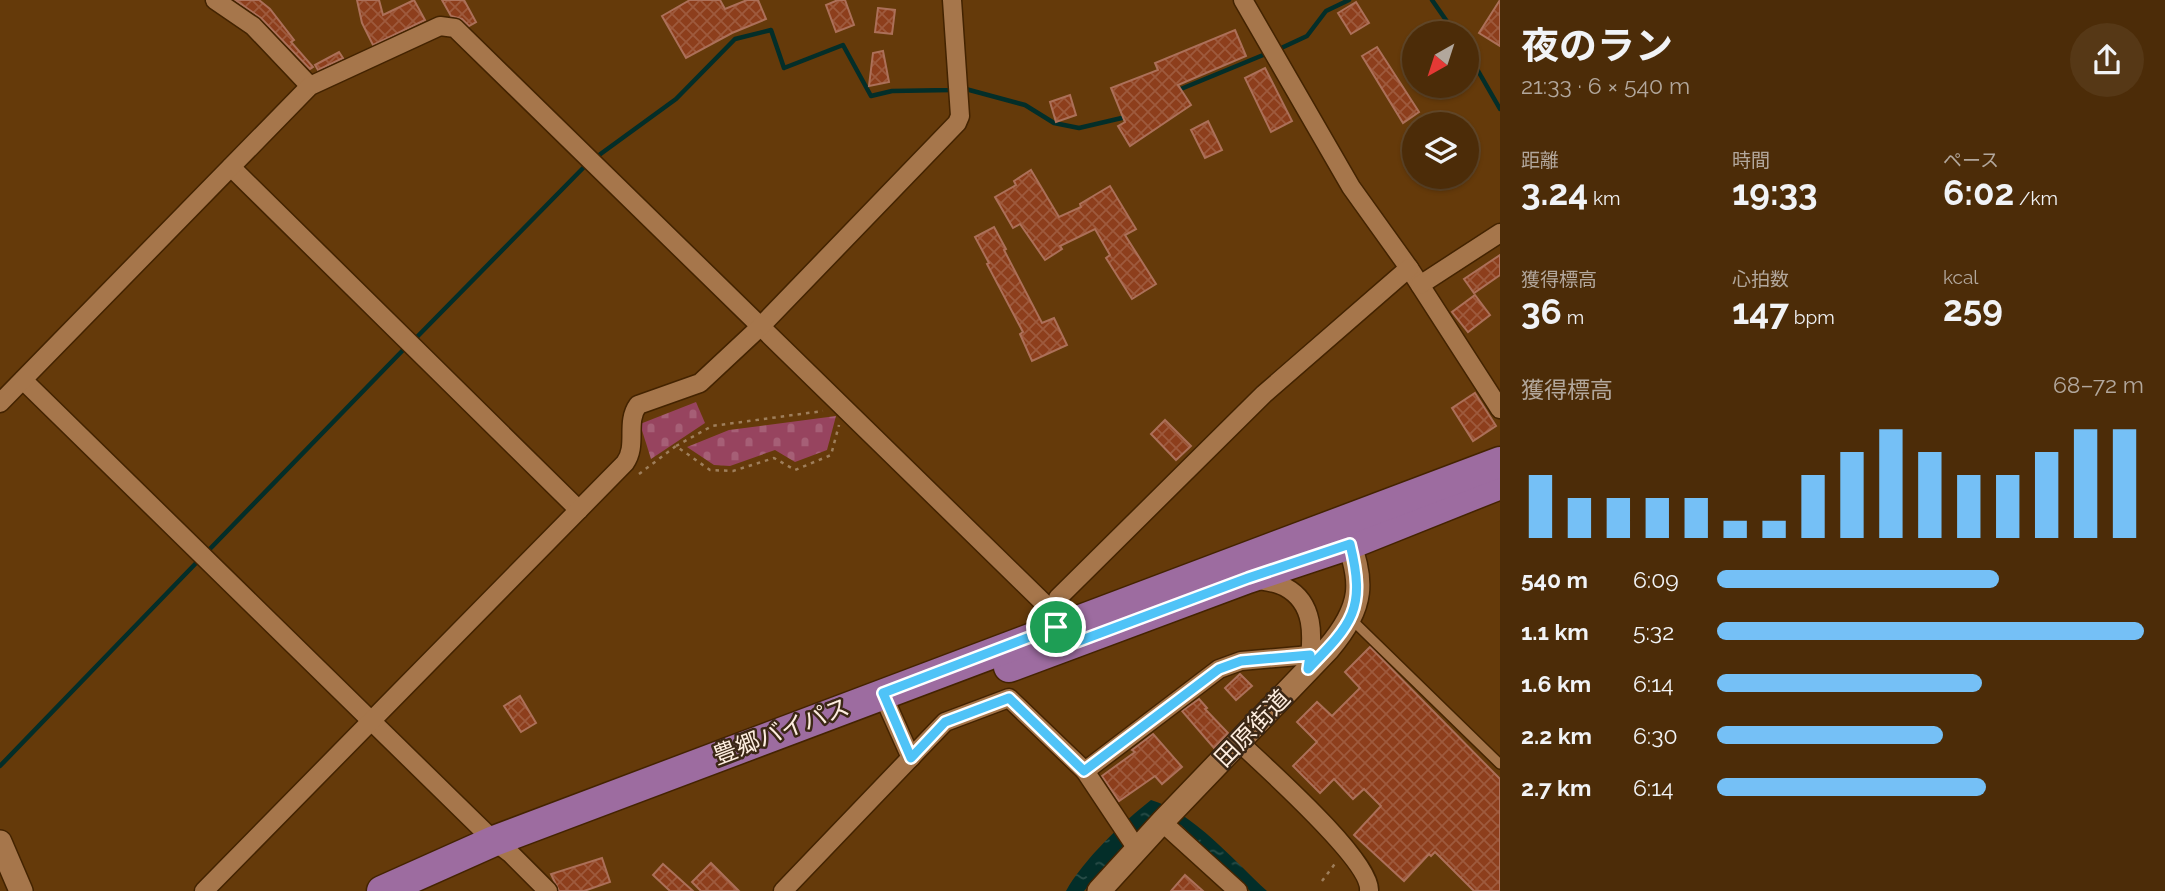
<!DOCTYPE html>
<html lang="ja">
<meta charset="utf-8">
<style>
:root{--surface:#4c2c08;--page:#563816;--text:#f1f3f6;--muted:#b2a79c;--line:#634829;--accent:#75c0f6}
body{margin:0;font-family:Raleway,"Noto Sans JP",sans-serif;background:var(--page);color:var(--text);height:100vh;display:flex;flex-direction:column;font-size:26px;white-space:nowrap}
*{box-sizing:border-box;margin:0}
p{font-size:23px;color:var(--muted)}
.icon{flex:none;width:38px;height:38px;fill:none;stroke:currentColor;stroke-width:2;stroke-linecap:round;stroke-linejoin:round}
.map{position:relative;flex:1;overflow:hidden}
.details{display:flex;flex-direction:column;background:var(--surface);width:665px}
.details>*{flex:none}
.needle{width:46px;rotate:219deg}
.fabs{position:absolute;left:1402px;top:21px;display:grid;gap:14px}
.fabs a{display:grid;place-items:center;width:77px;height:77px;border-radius:50%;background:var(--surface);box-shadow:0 2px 5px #0004,0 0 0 2px var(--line);font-size:35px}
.pin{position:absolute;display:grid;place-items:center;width:60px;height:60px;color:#fff;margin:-30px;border:4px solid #fff;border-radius:50%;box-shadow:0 2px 7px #0007}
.round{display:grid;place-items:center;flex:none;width:74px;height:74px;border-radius:37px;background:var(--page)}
.head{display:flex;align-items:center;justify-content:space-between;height:119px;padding:0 21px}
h1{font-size:38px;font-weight:700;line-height:52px}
.figures{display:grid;grid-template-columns:repeat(3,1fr);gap:10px;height:119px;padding:7px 21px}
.figures div{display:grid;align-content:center}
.figures b{font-size:35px;font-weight:700}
.figures small{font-size:19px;font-weight:400}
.figures p{font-size:19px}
.chart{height:196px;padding:14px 21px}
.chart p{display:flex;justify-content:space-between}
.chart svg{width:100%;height:126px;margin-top:7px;stroke:var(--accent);stroke-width:6}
ul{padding:0 21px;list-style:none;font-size:23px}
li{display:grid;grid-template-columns:112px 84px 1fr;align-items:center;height:52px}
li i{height:18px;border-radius:9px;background:var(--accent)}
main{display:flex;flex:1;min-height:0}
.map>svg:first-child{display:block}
.cemetery{fill:url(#cemetery-stones)}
.water{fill:url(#water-ripples)}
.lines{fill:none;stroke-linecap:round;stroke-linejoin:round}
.stream{stroke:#032e29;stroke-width:4.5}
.building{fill:url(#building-cross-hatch);stroke:#ac7059;stroke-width:2}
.service-casing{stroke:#432300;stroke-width:12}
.minor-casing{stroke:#432300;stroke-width:21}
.tertiary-casing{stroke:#432300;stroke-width:26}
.primary-casing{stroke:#432300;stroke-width:33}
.path{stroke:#9e7e5b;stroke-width:2.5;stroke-dasharray:3.5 5;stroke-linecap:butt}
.service{stroke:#a6764b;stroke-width:9}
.minor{stroke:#a6764b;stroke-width:18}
.tertiary{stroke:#a6764b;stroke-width:23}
.primary{stroke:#9d6ca0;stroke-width:30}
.route-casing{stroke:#fff;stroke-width:14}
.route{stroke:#4fc3f7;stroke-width:9}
.labels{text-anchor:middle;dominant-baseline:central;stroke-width:5;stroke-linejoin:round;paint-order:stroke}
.street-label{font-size:24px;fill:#fdeddf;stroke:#3b2715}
</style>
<main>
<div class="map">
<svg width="1500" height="891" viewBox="0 0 1500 891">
<defs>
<pattern id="cemetery-stones" width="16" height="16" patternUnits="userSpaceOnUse" patternTransform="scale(1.75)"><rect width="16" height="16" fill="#97445f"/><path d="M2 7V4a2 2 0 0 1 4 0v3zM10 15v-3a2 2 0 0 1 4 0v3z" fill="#a65f76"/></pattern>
<pattern id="water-ripples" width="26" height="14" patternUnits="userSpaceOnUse" patternTransform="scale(1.75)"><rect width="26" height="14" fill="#032e29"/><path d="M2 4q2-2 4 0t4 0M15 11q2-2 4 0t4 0" fill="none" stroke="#294d48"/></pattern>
<pattern id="building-cross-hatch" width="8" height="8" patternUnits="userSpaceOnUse" patternTransform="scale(1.75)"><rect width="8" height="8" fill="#8d3e1c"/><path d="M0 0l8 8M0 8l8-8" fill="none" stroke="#9e5a3d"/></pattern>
</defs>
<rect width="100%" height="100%" fill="#653a0a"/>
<!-- cemetery -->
<g class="cemetery">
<polygon points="696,402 705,423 651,459 640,424"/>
<polygon points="836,416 827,450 795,462 775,450 730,466 714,465 687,447 729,430"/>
</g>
<!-- water -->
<path class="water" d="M 1151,800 C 1193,812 1234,861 1267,891 L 1250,891 L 1181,825 L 1157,818 L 1144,824 L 1084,891 L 1066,891 C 1083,860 1124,821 1151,800 Z"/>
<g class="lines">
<!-- stream -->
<g class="stream">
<polyline points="1432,0 1455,33"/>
<polyline points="1277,50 1307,36 1326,11 1349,0"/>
<polyline points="1466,50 1500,109"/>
<polyline points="962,88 1025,105 1054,123 1079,128 1126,117"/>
<polyline points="1176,91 1268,53"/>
<polyline points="595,158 676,99 735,39 771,30 784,68 843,45 871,96 892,91 951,90 952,87"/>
<polyline points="413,341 588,163"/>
<polyline points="205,554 406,347"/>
<polyline points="0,766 199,560"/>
</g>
</g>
<!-- building -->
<g class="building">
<polygon points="235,0 259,0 270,9 294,40 291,42 313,67 310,69 261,18"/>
<polygon points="357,0 379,0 383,15 414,0 425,20 373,45 362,23"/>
<polygon points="442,0 464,0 476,22 469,26 462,19 451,16"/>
<polygon points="690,0 720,0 725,9 747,0 758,0 766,19 732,33 686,58 662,16"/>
<polygon points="838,0 845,0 854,25 836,32 826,5"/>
<polygon points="1500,0 1500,46 1479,33"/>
<polygon points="1356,2 1369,23 1351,34 1338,13"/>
<polygon points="878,8 895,10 892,34 875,32"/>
<polygon points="1235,30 1246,56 1178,85 1191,105 1130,146 1118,126 1125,122 1111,88 1158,70 1155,63"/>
<polygon points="1377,47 1419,112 1403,123 1362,56"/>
<polygon points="883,51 889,82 869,86 873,53"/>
<polygon points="339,52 343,58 318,70 315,65"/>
<polygon points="1265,68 1292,121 1271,132 1245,78"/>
<polygon points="1070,95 1076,115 1056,122 1050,102"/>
<polygon points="1208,121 1222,150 1205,158 1191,130"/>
<polygon points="1031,170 1059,217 1081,207 1080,204 1110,186 1136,229 1125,235 1156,284 1132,299 1106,258 1110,255 1095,229 1060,246 1062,249 1045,260 1020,224 1013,228 995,197 1016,185 1014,181"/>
<polygon points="994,227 1006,249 1004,250 1042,323 1054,318 1067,345 1032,361 1020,334 1023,332 987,264 989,263 975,237"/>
<polygon points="1500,255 1500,275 1474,293 1464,279"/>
<polygon points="1475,295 1490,315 1468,332 1452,312"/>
<polygon points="1475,393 1496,426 1473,441 1452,408"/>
<polygon points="1165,420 1191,446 1176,460 1151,434"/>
<polygon points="1370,647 1500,779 1500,891 1474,891 1435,852 1431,856 1429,854 1404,881 1354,835 1381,806 1364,789 1353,799 1334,779 1320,793 1293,766 1317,742 1297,722 1317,702 1332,716 1360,688 1345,672"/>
<polygon points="1240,674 1252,686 1236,700 1225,688"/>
<polygon points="520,696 536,723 521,732 504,706"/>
<polygon points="1199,699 1207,708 1205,709 1228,733 1214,748 1182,711"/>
<polygon points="1153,734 1182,767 1162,784 1155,776 1119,801 1102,776 1135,752 1132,750"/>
<polygon points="602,858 610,882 584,891 559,891 551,874"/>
<polygon points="711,863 739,891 701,891 692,882"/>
<polygon points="663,864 693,891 670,891 653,875"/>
<polygon points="1185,875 1203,891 1171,891"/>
</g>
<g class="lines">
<!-- service casing -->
<g class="service-casing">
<polyline id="service" points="1351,619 1500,764"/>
</g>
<!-- minor casing -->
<g class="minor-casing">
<g id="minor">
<polyline points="215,0 253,26 310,86"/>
<polyline points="1243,0 1351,187 1409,268 1500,409"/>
<polyline points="231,167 579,510"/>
<polyline points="1420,285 1500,233"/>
<polyline points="23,380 494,841 510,853 548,891"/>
<polyline points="0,403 310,86 440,26 455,28 1054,613"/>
<path d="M 1253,579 C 1263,581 1276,582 1285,587 C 1315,603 1313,636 1309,666"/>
<polyline points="1055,620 1054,613 1058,598 1264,394 1409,268"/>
<polyline points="882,693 911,758"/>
<path d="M 1239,742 C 1264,766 1372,861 1369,891"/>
<polyline points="1085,771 1219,669 1241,661 1310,655"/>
<polyline points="1162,822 1238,891"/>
<path d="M 204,891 L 625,463 C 638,445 625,423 638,405 L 700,383 L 760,327 L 957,123 L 960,116 L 952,0"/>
<polyline points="783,891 945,722 1009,698 1085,771 1137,849"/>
</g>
</g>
<!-- tertiary casing -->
<g class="tertiary-casing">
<g id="tertiary">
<polyline points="0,842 21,891"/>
<path d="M 1099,891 L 1162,822 L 1328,649 C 1364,607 1365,581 1344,531"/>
</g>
</g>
<!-- primary casing -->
<g class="primary-casing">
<g id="primary">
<polyline points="1009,667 1248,578 1350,544 1500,484"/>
<polyline points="382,891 494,841 1500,462"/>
</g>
</g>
<!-- path -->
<g class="path">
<polyline points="676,446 712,426 823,411"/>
<polyline points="639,474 676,446 710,470 733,471 774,458 795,470 831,455 839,425"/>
<polyline points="1322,881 1337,861"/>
</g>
<!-- service -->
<use href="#service" class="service"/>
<!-- minor -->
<use href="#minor" class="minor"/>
<!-- tertiary -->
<use href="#tertiary" class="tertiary"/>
<!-- primary -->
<use href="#primary" class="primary"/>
</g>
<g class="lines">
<!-- route casing -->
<g class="route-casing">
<path id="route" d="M 1350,544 C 1366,609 1353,623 1308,669 L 1310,655 L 1241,661 L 1219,669 L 1084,771 L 1009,698 L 945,722 L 911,758 L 883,693 L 1056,627 L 1063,647 L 1248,578 Z"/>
</g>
<!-- route -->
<use href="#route" class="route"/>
</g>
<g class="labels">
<!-- street labels -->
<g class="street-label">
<text transform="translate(1252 728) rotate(-46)">田原街道</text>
<text transform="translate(781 731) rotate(-21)">豊郷バイパス</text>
</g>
</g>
</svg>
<div class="fabs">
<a><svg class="needle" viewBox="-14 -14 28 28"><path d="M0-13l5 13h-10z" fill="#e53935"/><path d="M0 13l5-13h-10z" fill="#b2a79c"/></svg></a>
<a><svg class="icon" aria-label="layers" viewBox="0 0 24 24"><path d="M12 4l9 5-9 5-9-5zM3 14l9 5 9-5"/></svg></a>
</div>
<div class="pin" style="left:1056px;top:627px;background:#1e9e55"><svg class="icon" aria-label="arrive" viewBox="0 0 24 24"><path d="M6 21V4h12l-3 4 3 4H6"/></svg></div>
</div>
<section class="details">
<div class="head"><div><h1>夜のラン</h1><p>21:33 · 6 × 540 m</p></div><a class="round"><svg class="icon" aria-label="share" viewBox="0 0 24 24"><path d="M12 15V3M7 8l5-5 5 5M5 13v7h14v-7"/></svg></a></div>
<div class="figures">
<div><p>距離</p><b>3.24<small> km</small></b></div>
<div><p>時間</p><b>19:33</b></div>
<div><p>ペース</p><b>6:02<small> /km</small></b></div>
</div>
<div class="figures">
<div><p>獲得標高</p><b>36<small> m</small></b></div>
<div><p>心拍数</p><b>147<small> bpm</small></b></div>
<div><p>kcal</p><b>259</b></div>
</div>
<div class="chart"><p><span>獲得標高</span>68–72 m</p>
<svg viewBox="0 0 160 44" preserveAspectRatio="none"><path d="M5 44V22M15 44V30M25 44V30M35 44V30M45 44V30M55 44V38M65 44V38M75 44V22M85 44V14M95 44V6M105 44V14M115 44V22M125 44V22M135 44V14M145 44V6M155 44V6"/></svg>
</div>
<ul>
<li><b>540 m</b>6:09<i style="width:66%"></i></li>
<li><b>1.1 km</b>5:32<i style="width:100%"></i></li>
<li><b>1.6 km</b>6:14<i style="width:62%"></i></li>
<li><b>2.2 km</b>6:30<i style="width:53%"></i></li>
<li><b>2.7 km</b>6:14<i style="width:63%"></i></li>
</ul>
</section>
</main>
